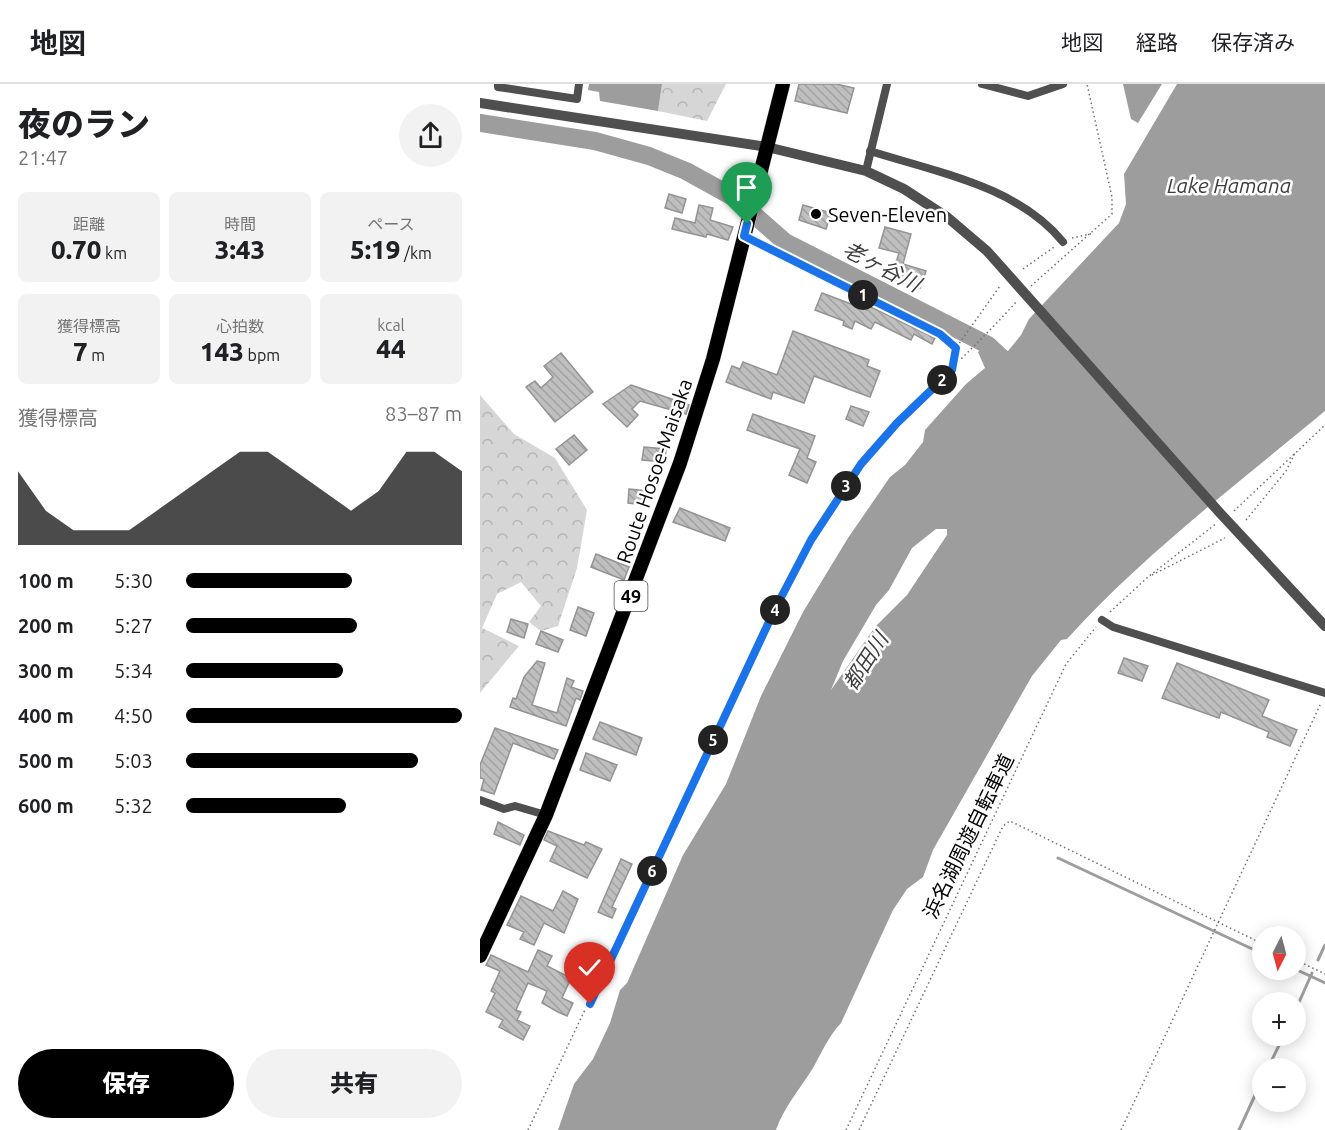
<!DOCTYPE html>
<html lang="ja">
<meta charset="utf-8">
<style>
:root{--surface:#fff;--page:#f2f2f2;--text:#202124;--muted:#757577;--line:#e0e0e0;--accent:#000}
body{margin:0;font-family:Ubuntu,"Noto Sans JP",sans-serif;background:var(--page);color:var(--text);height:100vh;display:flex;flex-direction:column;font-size:22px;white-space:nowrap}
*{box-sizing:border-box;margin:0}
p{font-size:20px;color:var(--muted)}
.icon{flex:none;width:33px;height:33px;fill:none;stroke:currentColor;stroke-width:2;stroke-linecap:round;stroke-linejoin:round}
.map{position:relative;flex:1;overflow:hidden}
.drawer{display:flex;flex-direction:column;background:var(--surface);width:480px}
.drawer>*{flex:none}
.needle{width:39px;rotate:186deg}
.controls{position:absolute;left:772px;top:842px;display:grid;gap:12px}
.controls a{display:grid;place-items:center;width:54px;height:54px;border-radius:50%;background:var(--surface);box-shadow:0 3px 15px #0003;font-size:30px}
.pin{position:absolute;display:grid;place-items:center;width:51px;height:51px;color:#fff;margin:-62px -26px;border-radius:50% 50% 50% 0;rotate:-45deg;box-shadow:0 0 6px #0007}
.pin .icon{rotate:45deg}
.km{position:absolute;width:30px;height:30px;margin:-15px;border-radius:50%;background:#222;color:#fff;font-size:16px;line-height:30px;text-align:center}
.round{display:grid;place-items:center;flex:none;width:63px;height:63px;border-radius:32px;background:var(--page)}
.head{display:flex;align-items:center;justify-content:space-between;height:102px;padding:0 18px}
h1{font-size:33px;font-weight:800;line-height:45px}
.figures{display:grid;grid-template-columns:repeat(3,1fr);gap:9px;height:102px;padding:6px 18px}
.figures div{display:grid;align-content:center;border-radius:9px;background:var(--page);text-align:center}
.figures b{font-size:26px;font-weight:800}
.figures small{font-size:16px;font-weight:400}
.figures p{font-size:16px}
.chart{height:168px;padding:12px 18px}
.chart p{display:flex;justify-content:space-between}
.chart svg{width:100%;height:108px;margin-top:6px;fill:var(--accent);opacity:.7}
.button{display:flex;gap:12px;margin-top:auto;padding:12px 18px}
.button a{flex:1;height:69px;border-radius:36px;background:var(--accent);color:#fff;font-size:24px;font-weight:800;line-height:69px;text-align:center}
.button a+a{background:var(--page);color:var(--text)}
ul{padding:0 18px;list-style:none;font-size:20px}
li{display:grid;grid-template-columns:96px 72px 1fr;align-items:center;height:45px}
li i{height:15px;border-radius:8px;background:var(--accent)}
header{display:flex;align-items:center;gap:36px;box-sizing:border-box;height:84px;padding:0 30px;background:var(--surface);border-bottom:2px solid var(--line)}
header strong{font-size:28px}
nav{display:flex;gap:33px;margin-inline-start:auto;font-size:21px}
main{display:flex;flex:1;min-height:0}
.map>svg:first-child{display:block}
.forest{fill:url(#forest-crowns)}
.water{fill:#9d9d9d;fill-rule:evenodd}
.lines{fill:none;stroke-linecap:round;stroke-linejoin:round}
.stream{stroke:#9d9d9d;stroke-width:3}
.river{stroke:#9d9d9d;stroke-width:18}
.building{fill:url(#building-back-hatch);stroke:#939393;stroke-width:1.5}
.primary-casing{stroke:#dbdbdb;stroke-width:15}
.path{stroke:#717171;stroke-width:1.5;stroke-dasharray:1.5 3;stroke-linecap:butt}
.minor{stroke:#4f4f4f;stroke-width:8}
.tertiary{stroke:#4f4f4f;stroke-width:10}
.primary{stroke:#000;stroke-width:14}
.route-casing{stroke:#fff;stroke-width:12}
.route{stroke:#1a73e8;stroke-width:8}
.poi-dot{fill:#000;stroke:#fff;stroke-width:2}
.labels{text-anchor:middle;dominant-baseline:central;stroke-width:5;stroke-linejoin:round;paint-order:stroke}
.shield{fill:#fff;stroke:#4c4c4c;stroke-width:1.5}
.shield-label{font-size:18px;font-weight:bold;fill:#000}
.poi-label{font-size:20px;fill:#000;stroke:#fff;text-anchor:start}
.street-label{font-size:20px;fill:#000;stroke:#fff}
.water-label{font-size:21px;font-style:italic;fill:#3e3e3e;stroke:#fff}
</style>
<header>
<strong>地図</strong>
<nav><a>地図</a><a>経路</a><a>保存済み</a></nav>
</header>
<main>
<section class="drawer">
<div class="head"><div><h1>夜のラン</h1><p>21:47</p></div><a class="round"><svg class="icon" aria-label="share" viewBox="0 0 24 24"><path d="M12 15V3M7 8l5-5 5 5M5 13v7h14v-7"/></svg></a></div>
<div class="figures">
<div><p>距離</p><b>0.70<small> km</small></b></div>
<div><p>時間</p><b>3:43</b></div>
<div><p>ペース</p><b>5:19<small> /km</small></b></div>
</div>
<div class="figures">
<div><p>獲得標高</p><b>7<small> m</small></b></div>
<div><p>心拍数</p><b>143<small> bpm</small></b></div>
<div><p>kcal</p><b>44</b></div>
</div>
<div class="chart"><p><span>獲得標高</span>83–87 m</p>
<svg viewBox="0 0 160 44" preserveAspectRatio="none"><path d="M0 44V14L10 30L20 38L30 38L40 38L50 30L60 22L70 14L80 6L90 6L100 14L110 22L120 30L130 22L140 6L150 6L160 14V44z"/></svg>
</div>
<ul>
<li><b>100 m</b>5:30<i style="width:60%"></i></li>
<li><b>200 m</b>5:27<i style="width:62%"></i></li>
<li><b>300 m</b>5:34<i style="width:57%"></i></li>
<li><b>400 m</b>4:50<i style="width:100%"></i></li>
<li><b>500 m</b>5:03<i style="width:84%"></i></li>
<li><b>600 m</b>5:32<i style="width:58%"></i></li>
</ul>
<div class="button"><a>保存</a><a>共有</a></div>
</section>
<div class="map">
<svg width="845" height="1046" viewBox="0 0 845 1046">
<defs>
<pattern id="forest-crowns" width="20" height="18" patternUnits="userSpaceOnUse" patternTransform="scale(1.5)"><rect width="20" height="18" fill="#d6d6d6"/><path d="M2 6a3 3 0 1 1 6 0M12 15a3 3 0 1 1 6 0" fill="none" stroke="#b6b6b6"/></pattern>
<pattern id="building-back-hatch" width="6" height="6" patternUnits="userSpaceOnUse" patternTransform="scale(1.5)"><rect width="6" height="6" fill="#bfbfbf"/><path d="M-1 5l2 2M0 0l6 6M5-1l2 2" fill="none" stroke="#a2a2a2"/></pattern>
</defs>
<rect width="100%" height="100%" fill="#fff"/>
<!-- forest -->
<g class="forest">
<polygon points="182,0 246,0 227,37 178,27"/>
<polygon points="0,311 34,350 75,374 107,426 97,484 78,542 61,547 49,538 61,522 41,498 17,510 2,544 39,562 0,609"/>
</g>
<!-- water -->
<g class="water">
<polygon points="109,0 182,0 178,27 120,17 119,8 108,6"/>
<polygon points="643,0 682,0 658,39 651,35"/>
<path d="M 697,0 L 845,0 L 845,327 C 757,400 664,470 587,555 L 581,556 L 552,592 L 453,766 L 443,793 L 427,805 L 413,826 L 361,939 C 348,953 342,968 333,984 C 320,1005 304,1023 296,1046 L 78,1046 L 94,1000 L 113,975 L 130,939 L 140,906 L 147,899 L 203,771 L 246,700 L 281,612 L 323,528 L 368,454 L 410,393 L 425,381 L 443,358 L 445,346 L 486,300 L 505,284 L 498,268 L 508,258 L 528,267 L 541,251 L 549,235 L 639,139 L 646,120 L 644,90 ZM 456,445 L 467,445 L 467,451 L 427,511 L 395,543 L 351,606 L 363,577 L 396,521 L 409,506 L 432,464 Z"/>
</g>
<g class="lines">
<!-- stream -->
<g class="stream">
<polyline points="578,774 783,870"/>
<polyline points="838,876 845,861"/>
<polyline points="815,885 845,899"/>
<polyline points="816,925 832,889"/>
<polyline points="788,984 804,951"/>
<polyline points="759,1046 783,994"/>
</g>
<!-- river -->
<polyline class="river" points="0,39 115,57 169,72 206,87 255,114 305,158 508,261 524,276"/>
</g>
<!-- building -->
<g class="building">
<polygon points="319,0 356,0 374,4 367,29 315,17"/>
<polygon points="189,110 206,115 202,129 185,124"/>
<polygon points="219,121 233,124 230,136 253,143 248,156 227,150 226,153 192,145 195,134 215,139"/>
<polygon points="323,121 351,129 346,145 319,136"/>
<polygon points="405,143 431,150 423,180 446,187 440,204 411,194 419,169 399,164"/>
<polygon points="342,209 387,226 389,222 455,254 452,260 434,250 431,256 395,238 391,245 375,237 372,245 363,241 364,237 335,226"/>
<polygon points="313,247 389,276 387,282 400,287 390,313 334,292 324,319 293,308 291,315 246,298 252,282 260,285 263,278 297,291"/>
<polygon points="81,269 113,308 75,338 46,303 55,297 61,304 73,293 64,282"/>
<polygon points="151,301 209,321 206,330 160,317 152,325 158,331 147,343 123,320"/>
<polygon points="371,322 389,328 383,342 366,335"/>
<polygon points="273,330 335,352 327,374 336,378 327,399 309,391 320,365 267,346"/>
<polygon points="94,351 107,366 89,381 76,365"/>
<polygon points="164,363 186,365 185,378 162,376"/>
<polygon points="149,405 167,407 165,421 148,419"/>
<polygon points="200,424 250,444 245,457 193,438"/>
<polygon points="116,470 149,483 144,496 111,483"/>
<polygon points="98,523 114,529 106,552 90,546"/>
<polygon points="31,535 48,540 44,554 27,548"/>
<polygon points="61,547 83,556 78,568 56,560"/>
<polygon points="644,574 668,582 662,597 638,589"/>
<polygon points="57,577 65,579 52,621 77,629 87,594 94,597 91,603 103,607 100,616 96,614 86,642 30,623 33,614 36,615 44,593"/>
<polygon points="697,579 789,616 782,632 817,646 810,662 787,653 789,648 741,628 739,634 682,614"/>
<polygon points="120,638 162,654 156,671 113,655"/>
<polygon points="15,644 78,666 74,675 33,659 14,710 1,706 4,695 0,694 0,681"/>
<polygon points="106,669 137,681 130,697 100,686"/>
<polygon points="18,738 44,751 40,761 14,750"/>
<polygon points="68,747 104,761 106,758 122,765 107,794 70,777 77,762 64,756"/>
<polygon points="141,775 152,780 132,823 136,825 132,834 118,828"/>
<polygon points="83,807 98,815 84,849 64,839 54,861 40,855 44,848 27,841 41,812 73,827"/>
<polygon points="58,866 72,872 67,882 91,894 82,914 93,919 87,932 78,928 62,919 67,907 48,899 36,926 41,928 37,936 50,942 43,956 19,943 23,936 6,928 15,909 11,907 20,887 6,881 11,871 48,888"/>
</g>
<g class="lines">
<!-- primary casing -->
<g class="primary-casing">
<polyline id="primary" points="0,872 66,731 200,379 233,275 303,0"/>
</g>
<!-- path -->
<g class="path">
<polyline points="592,154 614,149"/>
<polyline points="543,185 574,163"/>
<polyline points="551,202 632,130 632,113 607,0"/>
<polyline points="467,256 475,263"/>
<polyline points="473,285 476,264 520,202"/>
<polyline points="754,427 845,341"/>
<polyline points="766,436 806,387 815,369"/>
<polyline points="672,491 745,454"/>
<polyline points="630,528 668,493 737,439"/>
<polyline points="816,876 845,890"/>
<path d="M 48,1046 L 295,525 C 321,475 346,424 382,379 C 429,321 487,273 537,217"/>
<polyline points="366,1046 586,580 616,543"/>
<polyline points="379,1046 523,742 530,737 783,860"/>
<polyline points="641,1046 841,619"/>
</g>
<!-- minor -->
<g class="minor">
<polyline points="18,0 18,3 97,15 99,0"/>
<polyline points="502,0 548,12 583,0"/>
<path d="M 390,67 C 456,88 538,102 583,158"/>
<polyline points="386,87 407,0"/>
<polyline points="264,152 460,250"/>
<polyline points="622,536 633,543 845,609"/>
<polyline points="0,716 24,725 35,722 66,731"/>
</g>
<!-- tertiary -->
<polyline class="tertiary" points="0,19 287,63 386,87 424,105 467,133 507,167 740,429 845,542"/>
<!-- primary -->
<use href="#primary" class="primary"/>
</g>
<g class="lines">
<!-- route casing -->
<g class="route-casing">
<polyline id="route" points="110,920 295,525 331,456 381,380 417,339 472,286 476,264 460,250 264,152 267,140"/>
</g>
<!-- route -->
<use href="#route" class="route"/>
</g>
<!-- markers -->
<circle class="poi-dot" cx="336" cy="130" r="6"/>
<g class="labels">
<!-- shield labels -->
<rect class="shield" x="134.5" y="497" width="33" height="30" rx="4.5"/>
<g class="shield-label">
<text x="151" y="512">49</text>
</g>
<!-- poi labels -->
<g class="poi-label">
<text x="348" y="130">Seven-Eleven</text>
</g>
<!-- street labels -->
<g class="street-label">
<text transform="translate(174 387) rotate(-71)">Route Hosoe-Maisaka</text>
<text transform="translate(488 752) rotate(-64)">浜名湖周遊自転車道</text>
</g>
<!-- water labels -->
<g class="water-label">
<text x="749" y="101">Lake Hamana</text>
<text transform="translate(402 182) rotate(27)">老ヶ谷川</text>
<text transform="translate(385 577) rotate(-57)">都田川</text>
</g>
</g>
</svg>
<div class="controls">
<a><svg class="needle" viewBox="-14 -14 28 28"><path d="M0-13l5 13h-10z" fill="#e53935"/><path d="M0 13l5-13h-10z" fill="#757577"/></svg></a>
<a>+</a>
<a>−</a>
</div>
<div class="pin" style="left:267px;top:140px;background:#1e9e55"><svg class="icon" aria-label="arrive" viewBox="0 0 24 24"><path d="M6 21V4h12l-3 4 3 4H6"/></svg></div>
<div class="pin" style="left:110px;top:920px;background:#d93025"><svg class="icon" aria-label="check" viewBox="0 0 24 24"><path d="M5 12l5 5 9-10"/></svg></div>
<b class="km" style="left:383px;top:211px">1</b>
<b class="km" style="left:462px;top:296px">2</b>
<b class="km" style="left:366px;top:402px">3</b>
<b class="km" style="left:295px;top:526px">4</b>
<b class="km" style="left:233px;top:656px">5</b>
<b class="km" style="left:172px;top:787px">6</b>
</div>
</main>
